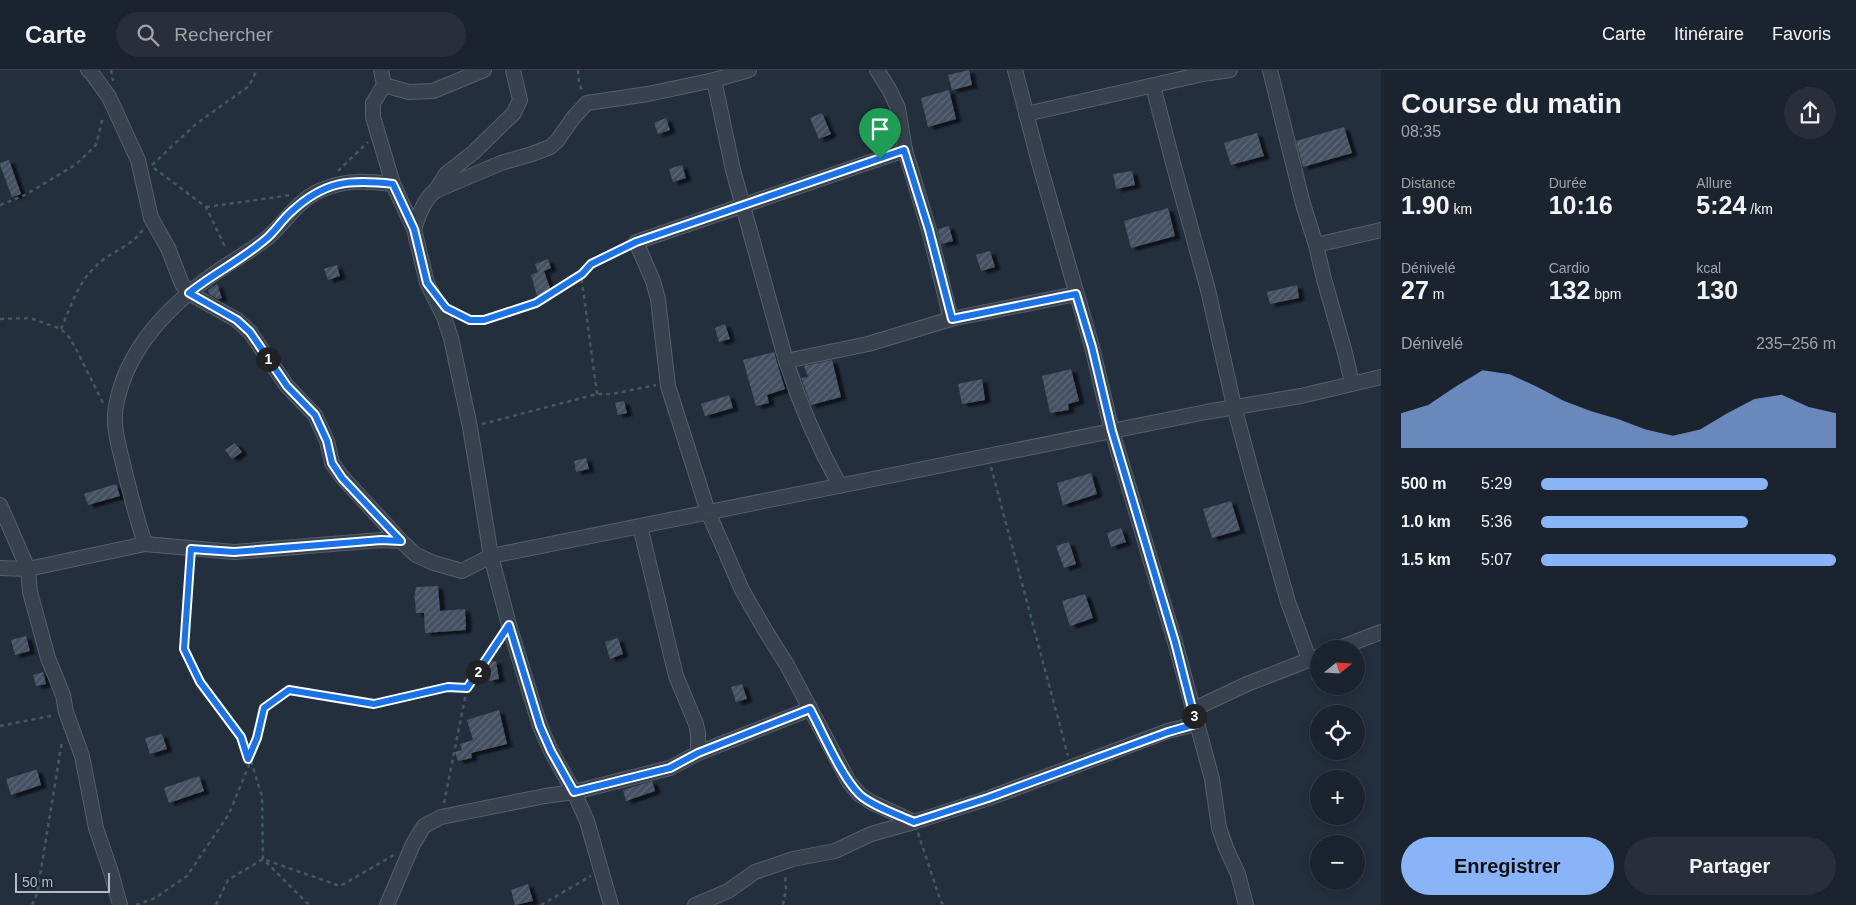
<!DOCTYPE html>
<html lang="fr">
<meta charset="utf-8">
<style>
:root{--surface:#1b232e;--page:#282f3a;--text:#f1f3f6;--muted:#a0a4aa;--line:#39404a;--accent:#8ab4f8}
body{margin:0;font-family:Helvetica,sans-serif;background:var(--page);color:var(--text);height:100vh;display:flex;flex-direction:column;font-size:19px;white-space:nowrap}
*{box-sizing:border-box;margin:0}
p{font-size:16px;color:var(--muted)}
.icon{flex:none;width:28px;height:28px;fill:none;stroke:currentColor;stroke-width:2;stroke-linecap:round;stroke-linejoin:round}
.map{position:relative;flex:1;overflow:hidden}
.side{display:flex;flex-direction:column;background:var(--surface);width:475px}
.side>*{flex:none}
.needle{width:32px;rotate:72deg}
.fabs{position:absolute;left:1310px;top:570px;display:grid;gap:10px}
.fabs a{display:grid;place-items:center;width:55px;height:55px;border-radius:50%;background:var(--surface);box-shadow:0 2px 8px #0003,0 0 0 1px var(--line);font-size:25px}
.scale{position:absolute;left:15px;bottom:12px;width:95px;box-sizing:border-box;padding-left:5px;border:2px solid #b4bcc9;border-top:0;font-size:14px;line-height:18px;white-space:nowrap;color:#b4bcc9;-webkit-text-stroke:4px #1d2633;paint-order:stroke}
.pin{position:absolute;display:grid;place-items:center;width:42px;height:42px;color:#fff;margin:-51px -21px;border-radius:50% 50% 50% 0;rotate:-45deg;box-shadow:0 0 5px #0007}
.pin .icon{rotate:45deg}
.km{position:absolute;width:25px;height:25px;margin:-12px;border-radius:50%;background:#222;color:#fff;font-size:14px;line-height:25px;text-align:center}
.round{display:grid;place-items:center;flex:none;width:52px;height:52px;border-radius:26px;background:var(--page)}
.headline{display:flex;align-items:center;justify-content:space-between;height:85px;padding:0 20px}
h1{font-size:28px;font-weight:600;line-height:38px}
.figures{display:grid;grid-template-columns:repeat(3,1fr);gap:8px;height:85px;padding:5px 20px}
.figures div{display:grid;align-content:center}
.figures b{font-size:25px;font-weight:600}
.figures small{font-size:14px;font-weight:400}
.figures p{font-size:14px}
.chart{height:140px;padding:10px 20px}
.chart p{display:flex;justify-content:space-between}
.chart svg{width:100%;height:90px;margin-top:5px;fill:var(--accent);opacity:.7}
.cta{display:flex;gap:10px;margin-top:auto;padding:10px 20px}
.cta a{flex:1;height:58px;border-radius:30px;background:var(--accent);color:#111;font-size:20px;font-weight:600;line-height:58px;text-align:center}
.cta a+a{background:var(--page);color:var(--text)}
ul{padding:0 20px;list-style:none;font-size:16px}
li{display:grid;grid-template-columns:80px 60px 1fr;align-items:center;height:38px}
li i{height:12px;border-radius:6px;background:var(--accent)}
header{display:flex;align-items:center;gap:30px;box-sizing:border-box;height:70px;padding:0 25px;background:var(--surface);border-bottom:1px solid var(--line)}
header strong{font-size:24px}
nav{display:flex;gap:28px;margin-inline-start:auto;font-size:18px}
.search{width:350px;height:45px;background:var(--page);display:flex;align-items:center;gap:12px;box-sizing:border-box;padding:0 18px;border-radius:28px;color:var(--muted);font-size:19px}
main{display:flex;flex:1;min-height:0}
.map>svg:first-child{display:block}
.building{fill:url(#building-hatch);filter:url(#shadow)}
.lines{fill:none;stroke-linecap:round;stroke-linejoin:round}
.minor-casing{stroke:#565f6c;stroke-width:16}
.path{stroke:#44595c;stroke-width:2.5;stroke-dasharray:4 4;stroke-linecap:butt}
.minor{stroke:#38414e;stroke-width:14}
.route-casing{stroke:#fff;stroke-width:10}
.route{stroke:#1a73e8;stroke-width:6}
</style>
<header>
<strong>Carte</strong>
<div class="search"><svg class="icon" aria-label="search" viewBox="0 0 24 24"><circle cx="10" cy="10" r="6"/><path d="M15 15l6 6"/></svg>Rechercher</div>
<nav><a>Carte</a><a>Itinéraire</a><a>Favoris</a></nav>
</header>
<main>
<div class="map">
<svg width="1381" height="835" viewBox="0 0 1381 835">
<defs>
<pattern id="building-hatch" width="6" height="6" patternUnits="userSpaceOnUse" patternTransform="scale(1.25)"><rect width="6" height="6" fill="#455162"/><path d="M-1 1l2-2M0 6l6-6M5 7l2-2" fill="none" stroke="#5d6877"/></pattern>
<filter id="shadow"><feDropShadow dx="5.5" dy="3" stdDeviation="1" flood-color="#0009"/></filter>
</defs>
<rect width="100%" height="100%" fill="#242f3e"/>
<!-- building -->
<g class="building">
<polygon points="969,0 972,15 952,20 948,5"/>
<polygon points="949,20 956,49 928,57 921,28"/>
<polygon points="822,43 831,64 819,69 810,48"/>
<polygon points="666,48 670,60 658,64 654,53"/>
<polygon points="1344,57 1352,83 1303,97 1296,71"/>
<polygon points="1257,63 1264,86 1231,95 1224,73"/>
<polygon points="9,90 21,124 12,127 0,95 0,93"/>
<polygon points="682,95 686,108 673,112 669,99"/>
<polygon points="1132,101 1135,115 1116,119 1113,104"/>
<polygon points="1168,138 1175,166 1131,178 1124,151"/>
<polygon points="949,156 953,171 941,174 938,159"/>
<polygon points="990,181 995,197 981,201 976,185"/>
<polygon points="548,189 551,198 544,201 551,221 537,226 531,205 538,202 535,194"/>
<polygon points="337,195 340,206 328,210 324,199"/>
<polygon points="217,214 222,228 218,229 209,224 208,220"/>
<polygon points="1297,215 1299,228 1270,234 1267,222"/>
<polygon points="725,254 730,269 719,272 715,258"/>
<polygon points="774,282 785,319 767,325 769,333 756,336 743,290"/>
<polygon points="832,290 841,327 811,335 801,308 808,307 804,296"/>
<polygon points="1071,299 1079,331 1068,334 1069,340 1050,343 1042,306"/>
<polygon points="982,309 985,330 962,334 958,314"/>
<polygon points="729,325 733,338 705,346 701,334"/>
<polygon points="624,331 627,343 618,345 615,333"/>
<polygon points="235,373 242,382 232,389 225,380"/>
<polygon points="586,388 589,399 576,402 574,391"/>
<polygon points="1091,403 1097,424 1063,435 1057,413"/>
<polygon points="116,414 120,426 88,435 84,424"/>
<polygon points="1231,431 1240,460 1212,468 1203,439"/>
<polygon points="1121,458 1126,472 1111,477 1107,463"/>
<polygon points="1069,472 1076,494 1064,498 1056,476"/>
<polygon points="438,516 440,541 465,539 466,560 425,563 424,543 416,543 415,529 414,529 416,517"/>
<polygon points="1085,524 1093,548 1070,556 1062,531"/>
<polygon points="26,566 30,581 15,585 11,570"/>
<polygon points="618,568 623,584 610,589 605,572"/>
<polygon points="496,591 499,609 489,611 486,592"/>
<polygon points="43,602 46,614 36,616 33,605"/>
<polygon points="742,614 747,629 736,632 731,617"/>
<polygon points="499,640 507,674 471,683 472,688 458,691 455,682 462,680 460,674 473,670 467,650"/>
<polygon points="162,664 167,679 150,684 145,668"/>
<polygon points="35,700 37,700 41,715 11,725 6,709"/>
<polygon points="199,706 204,721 169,733 164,718"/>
<polygon points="652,711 655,721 626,731 623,720"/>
<polygon points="528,814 533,831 515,835 511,820"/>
</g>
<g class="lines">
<!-- minor casing -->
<g class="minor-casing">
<g id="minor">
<polyline points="88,0 91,2 109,27 138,90 151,148 168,178 182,214 189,223 237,250 250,262 287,316 315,345 327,371 332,393 342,407 401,471"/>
<polyline points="381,0 384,15 373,33 373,47 393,114 414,159 427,213 444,247 451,268 470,357 491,486 509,555 540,656 551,681 574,722 587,751 611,835"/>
<polyline points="877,0 889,19 898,38 905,80 929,160 951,249"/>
<polyline points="1015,0 1038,89 1092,277 1112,361 1175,572 1212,709 1219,758 1226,778 1238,804 1246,835"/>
<polyline points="1270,0 1303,134 1316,175 1324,209 1345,283 1352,313"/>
<path d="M 714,10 L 733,100 L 786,291 C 800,335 818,376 840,416"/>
<polyline points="384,15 409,22 433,21 484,0"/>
<polyline points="1153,16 1173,93 1208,220 1234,336 1251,400 1288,532 1309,589"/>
<polyline points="1026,44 1203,4 1230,0"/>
<polyline points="905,80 636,172 653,211 658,229 668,316 708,442 742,520 765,560 787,595 849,712 860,725 871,732 914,752"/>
<polyline points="435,121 446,104 474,82 514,43 520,30 513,0"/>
<path d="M 414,159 C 419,145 423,131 435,121 L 501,93 L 532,84 L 550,77 L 557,71 L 573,48 L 587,33 L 648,24 L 714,10 L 749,0"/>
<polyline points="1316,175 1381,160"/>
<polyline points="786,291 868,274 951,249 1076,224"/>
<polyline points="0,435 28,499 30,522 48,588 63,625 66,642 82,686 96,758 111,802 120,835"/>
<polyline points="640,456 676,606 696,654 698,663 698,683"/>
<path d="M 145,474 C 137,449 130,423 124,398 C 119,376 111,353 117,331 C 128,280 166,239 207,209 C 226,194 247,184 266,169 C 284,154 297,131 319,121 C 346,109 365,111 393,114"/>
<polyline points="0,498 28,499 145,474 234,482 381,470 401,471 416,485 434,493 462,501 491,486 1206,342 1301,326 1381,307"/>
<polyline points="1337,579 1381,562"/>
<polyline points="1192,640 1247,614 1319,586"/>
<polyline points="387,835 413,774 424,756 441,747 545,726 574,722 670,698 698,683 810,639"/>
<polyline points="695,835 728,821 755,802 793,789 835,781 871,764 914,752 989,728 1168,661 1196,654"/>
</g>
</g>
<!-- path -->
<g class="path">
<polyline points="111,0 113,11"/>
<polyline points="578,0 579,13 583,23"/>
<polyline points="152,95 196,54 249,16 257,0"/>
<polyline points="154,98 206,137 226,179"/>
<polyline points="338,101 368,72"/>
<polyline points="0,135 25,125 75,95 96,75 103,47"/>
<polyline points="206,137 291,125"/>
<polyline points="458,245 470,250 484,250 536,233 581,204"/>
<polyline points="0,249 30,248 61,259 69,267 76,279 103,333"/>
<path d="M 61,259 C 71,236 78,212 97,195 C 111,181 133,176 143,159"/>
<polyline points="597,324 581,204 591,194 626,177"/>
<polyline points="482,354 597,324 612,324 656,315"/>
<polyline points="991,397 1068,686"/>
<polyline points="190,490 184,579 200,612 241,667 248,689 257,668 264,638 289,620 374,634 448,617 467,618"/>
<polyline points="0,656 55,645"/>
<polyline points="251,691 262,726 263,789 309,835"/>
<polyline points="444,733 467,618 500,569"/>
<polyline points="918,763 941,832 944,835"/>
<polyline points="32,835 37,824 62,671"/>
<polyline points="136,835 155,828 187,806 229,744 251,690"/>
<polyline points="216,835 228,810 263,789 340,816 394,785"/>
<polyline points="541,835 591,806"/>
<polyline points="783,835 786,819 785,804"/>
</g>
<!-- minor -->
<use href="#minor" class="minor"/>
</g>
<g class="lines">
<!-- route casing -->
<g class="route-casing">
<path id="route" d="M 904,80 L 929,160 L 952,249 L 1076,224 L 1092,277 L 1112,361 L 1175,572 L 1196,654 L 1168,662 L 988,728 L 914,752 C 899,745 870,735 859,724 C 841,706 823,663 810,639 L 698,683 L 670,698 L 574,722 L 551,681 L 540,656 L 509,555 L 467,618 L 448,617 L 374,634 L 289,620 L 264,638 L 257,668 L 248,689 L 241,667 L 200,612 L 184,579 L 191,479 L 234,482 L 381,470 L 401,471 L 342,408 L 332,393 L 327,371 L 315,345 L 287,316 L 250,262 L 237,250 L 189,223 C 214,203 243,189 267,168 C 276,160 282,150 291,142 C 324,111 349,109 393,114 L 414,159 L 427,213 L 446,238 L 470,250 L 484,250 L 536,233 L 582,204 L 591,194 L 636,172 Z"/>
</g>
<!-- route -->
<use href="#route" class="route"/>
</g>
</svg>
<div class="fabs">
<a><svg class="needle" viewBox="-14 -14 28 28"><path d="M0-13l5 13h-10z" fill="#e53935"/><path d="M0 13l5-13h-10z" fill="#a0a4aa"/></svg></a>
<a><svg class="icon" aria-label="locate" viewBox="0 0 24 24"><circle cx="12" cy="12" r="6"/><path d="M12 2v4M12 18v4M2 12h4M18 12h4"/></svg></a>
<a>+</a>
<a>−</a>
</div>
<div class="scale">50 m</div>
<div class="pin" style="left:880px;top:89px;background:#1e9e55"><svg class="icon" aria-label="arrive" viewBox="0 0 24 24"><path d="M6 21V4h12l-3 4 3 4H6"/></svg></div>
<b class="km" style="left:268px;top:289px">1</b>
<b class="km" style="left:478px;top:602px">2</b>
<b class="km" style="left:1194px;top:646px">3</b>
</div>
<section class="side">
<div class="headline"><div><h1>Course du matin</h1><p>08:35</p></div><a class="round"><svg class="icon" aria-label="share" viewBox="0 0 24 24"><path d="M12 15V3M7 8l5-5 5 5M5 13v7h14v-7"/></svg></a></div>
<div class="figures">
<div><p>Distance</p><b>1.90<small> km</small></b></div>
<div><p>Durée</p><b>10:16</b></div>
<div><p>Allure</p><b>5:24<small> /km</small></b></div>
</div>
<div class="figures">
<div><p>Dénivelé</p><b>27<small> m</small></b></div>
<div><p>Cardio</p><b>132<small> bpm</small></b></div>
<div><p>kcal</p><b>130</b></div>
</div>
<div class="chart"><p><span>Dénivelé</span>235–256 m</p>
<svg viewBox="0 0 160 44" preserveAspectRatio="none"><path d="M0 44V27L10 23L20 14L30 6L40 8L50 14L60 21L70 26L80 30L90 35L100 38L110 35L120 27L130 20L140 18L150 24L160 27V44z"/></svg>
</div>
<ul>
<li><b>500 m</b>5:29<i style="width:77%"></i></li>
<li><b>1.0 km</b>5:36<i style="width:70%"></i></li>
<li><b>1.5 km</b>5:07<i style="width:100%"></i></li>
</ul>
<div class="cta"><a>Enregistrer</a><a>Partager</a></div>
</section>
</main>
